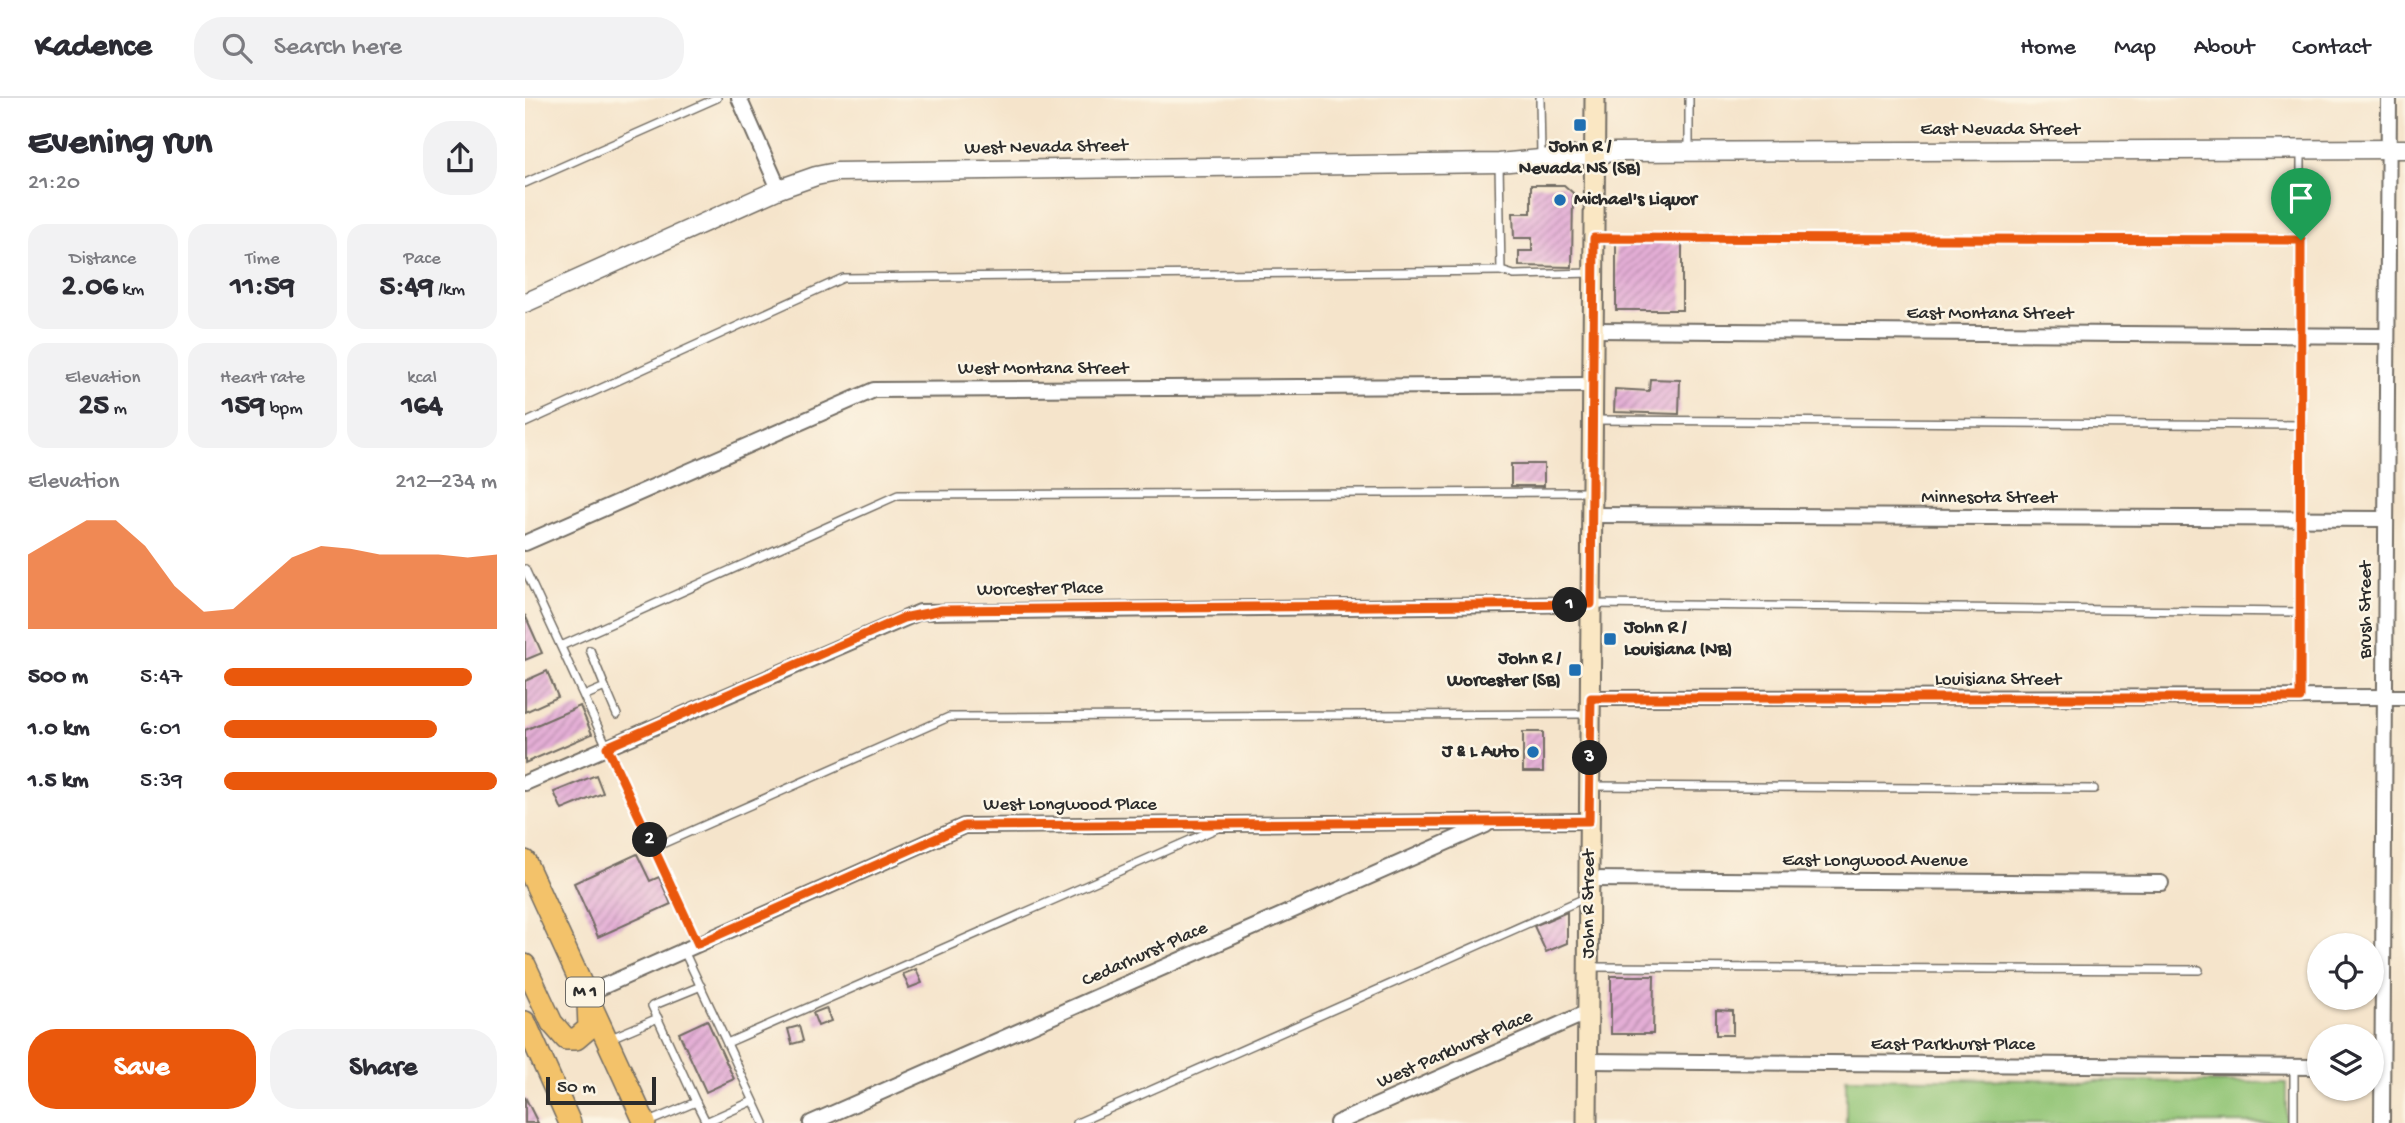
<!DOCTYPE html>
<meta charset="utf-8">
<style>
:root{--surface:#fff;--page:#f2f2f3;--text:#2b2b33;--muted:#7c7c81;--line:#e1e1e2;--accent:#ea580c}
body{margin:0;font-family:"Gochi Hand",sans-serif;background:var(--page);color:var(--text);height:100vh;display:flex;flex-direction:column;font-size:26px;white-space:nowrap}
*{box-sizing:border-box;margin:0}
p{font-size:23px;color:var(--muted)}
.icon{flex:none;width:38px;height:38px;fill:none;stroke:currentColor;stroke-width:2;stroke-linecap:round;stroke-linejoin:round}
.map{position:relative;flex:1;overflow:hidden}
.sheet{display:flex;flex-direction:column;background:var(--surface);width:525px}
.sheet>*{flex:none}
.controls{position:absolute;left:1782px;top:835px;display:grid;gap:14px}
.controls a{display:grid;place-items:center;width:77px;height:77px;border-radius:50%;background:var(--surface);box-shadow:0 2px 5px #0004;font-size:35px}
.scale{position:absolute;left:21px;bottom:18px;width:110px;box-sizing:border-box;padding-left:7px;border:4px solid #2b2b2b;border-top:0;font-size:19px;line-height:24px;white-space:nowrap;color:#2b2b2b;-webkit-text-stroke:5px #fcf5e5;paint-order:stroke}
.pin{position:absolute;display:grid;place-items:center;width:60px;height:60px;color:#fff;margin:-72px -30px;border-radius:50% 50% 50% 0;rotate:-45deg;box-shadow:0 0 7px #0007}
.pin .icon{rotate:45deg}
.km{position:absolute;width:35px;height:35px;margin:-18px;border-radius:50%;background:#222;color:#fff;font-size:19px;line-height:35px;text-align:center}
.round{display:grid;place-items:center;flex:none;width:74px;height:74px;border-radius:28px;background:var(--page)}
.summary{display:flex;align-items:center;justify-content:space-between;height:119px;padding:0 28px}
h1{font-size:38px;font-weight:800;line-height:52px}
.figures{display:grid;grid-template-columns:repeat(3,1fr);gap:10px;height:119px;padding:7px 28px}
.figures div{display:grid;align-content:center;border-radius:18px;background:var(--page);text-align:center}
.figures b{font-size:30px;font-weight:800}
.figures small{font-size:19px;font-weight:400}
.figures p{font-size:19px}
.chart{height:196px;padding:14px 28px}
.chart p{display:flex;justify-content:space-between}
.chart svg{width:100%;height:126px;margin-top:7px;fill:var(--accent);opacity:.7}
.cta{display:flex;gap:14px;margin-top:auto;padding:14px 28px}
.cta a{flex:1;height:80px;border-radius:28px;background:var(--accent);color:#fff;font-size:28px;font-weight:800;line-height:80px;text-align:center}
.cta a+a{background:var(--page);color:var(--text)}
ul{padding:0 28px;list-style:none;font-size:23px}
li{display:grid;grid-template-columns:112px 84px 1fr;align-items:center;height:52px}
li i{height:18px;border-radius:9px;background:var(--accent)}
header{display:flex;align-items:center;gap:42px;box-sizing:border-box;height:98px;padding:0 35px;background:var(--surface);border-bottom:2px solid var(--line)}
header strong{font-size:33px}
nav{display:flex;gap:38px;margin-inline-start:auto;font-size:24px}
.search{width:490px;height:63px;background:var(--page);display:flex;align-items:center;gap:18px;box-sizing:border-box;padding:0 24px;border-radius:28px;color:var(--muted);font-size:26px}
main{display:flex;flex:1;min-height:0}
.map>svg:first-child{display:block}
.green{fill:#91c475;stroke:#5e7850;stroke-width:2}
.building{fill:url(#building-hatch)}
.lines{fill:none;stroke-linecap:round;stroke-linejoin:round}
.service-casing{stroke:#726c63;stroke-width:10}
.minor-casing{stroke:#726c63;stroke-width:18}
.tertiary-casing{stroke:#726c63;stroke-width:21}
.secondary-casing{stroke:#726c63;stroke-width:23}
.primary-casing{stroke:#726c63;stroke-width:24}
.service{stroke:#fff;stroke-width:7}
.minor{stroke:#fff;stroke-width:14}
.tertiary{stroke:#fff;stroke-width:18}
.secondary{stroke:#fae7c3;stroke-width:19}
.primary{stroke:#f3c26a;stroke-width:21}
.route-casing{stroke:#fff;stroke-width:14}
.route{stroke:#ea580c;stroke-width:9}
.poi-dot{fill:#1f6fb2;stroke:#fcf5e5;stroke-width:2.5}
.labels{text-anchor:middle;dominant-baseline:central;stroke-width:5;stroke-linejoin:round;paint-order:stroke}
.shield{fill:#fcf5e5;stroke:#6a6863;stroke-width:2}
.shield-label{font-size:18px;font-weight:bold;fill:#2b2b2b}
.street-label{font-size:19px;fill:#2b2b2b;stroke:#fcf5e5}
.poi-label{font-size:19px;font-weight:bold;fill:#2b2b2b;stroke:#fcf5e5;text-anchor:start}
</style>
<header>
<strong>Kadence</strong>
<div class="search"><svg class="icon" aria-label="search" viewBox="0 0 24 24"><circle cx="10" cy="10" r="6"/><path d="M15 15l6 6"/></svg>Search here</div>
<nav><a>Home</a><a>Map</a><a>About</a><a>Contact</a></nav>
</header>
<main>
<section class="sheet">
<div class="summary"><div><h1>Evening run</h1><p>21:20</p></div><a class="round"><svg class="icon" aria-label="share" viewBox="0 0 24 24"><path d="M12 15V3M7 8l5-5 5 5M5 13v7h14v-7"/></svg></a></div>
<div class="figures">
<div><p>Distance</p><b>2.06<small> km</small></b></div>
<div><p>Time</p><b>11:59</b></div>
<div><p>Pace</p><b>5:49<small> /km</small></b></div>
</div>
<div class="figures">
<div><p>Elevation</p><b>25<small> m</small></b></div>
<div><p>Heart rate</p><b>159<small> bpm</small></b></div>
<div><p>kcal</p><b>164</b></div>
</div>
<div class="chart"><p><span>Elevation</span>212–234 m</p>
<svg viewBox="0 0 160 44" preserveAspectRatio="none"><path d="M0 44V18L10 12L20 6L30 6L40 15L50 29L60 38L70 37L80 28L90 19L100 15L110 16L120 18L130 18L140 18L150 19L160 18V44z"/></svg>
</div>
<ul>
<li><b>500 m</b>5:47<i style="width:91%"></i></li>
<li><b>1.0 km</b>6:01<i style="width:78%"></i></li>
<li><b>1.5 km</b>5:39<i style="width:100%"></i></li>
</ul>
<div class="cta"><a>Save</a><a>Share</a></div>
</section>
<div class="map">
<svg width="1880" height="1025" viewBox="0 0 1880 1025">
<defs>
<pattern id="building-hatch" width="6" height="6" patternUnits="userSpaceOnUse" patternTransform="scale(1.75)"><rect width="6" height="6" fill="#e4aed6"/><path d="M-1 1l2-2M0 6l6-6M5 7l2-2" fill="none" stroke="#b98eae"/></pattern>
</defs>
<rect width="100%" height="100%" fill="#fcf5e5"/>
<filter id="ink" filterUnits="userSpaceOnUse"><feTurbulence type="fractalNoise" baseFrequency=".0143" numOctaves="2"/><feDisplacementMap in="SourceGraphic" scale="14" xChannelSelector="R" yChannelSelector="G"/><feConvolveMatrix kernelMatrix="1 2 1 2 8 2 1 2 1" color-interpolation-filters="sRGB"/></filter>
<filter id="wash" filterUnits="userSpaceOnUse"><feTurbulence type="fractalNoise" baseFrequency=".00686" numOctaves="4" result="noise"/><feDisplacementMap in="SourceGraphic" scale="28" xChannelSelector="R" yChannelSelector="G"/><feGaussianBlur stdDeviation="1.57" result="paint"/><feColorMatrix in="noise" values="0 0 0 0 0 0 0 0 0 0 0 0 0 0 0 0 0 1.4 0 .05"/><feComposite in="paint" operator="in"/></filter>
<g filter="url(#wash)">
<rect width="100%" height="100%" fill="#f5e4cb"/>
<!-- green -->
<polygon class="green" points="1321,980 1761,985 1761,1025 1321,1025"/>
<g id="blocks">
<!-- building -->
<g class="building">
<polygon points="1006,87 1039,87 1048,95 1047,169 994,168 994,153 1007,153 1007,140 989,140 988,115 1006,115"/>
<rect x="1091" y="145" width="66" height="67"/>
<polygon points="1125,281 1155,282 1154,316 1089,314 1090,291 1124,293"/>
<rect x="986" y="366" width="33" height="22"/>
<polygon points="0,517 17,555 0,562"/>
<polygon points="22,573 33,599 0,614 0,583"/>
<polygon points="55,608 67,636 0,665 0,632"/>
<rect x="998" y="634" width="20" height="40"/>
<polygon points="71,677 78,695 37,712 29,694"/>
<polygon points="112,756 125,783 134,779 146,806 73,839 49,785"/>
<polygon points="1042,814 1042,845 1021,854 1009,828"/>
<polygon points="391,871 397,885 384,890 378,876"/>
<polygon points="1086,878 1129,878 1128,936 1086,936"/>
<polygon points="301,910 306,923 293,928 288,915"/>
<polygon points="1191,912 1208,913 1208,937 1191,937"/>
<polygon points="182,922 209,981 181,994 154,935"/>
<polygon points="274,928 278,943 267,946 263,931"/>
<polygon points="0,999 13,1025 0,1025"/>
</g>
</g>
</g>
<g filter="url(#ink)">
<use href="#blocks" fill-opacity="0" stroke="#726c63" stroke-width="2"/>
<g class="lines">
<!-- service casing -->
<g class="service-casing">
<g id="service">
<polyline points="1015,0 1016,59"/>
<polyline points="1164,53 1164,0"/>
<polyline points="974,66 976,173 989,177 1066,175"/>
<polyline points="0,85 192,0"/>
<polyline points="1069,140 1776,143"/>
<polyline points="1069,322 1776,327"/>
<polyline points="0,325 318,180 976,173"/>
<polyline points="0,471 173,846"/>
<polyline points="1067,506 1775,514"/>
<polyline points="36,548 373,397 1067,394"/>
<polyline points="80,589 92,617"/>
<polyline points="59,598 80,589 65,552"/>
<polyline points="1775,599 1776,52"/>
<polyline points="1065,688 1569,691"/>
<polyline points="128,750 424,619 1065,616"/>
<polyline points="159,853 239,1025"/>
<polyline points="1066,869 1674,872"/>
<polyline points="86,940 133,920"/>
<polyline points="202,945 695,729"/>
<polyline points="171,1004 127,908 176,888"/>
<polyline points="121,1025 171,1004 181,1024 228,1003"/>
<polyline points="552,1025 1060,800"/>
<polyline points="1769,1025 1769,969"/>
</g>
</g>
<!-- minor casing -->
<g class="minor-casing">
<g id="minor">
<polyline points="214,0 254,91"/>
<polyline points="1068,232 1862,238"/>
<polyline points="1067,417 1861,421"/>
<polyline points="0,445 349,292 1068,287"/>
<polyline points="1066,600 1880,599"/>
<polyline points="0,685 395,514 1066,506"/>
<polyline points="1064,781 1636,785"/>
<polyline points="61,896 439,728 1064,723"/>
<polyline points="1062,963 1794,969"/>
<polyline points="286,1025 961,727"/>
<polyline points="812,1025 1063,914"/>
<polyline points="1857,1025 1864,0"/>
</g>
</g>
<!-- tertiary casing -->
<g class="tertiary-casing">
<polyline id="tertiary" points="0,205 254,91 291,78 311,74 974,65 1089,54 1880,51"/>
</g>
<!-- secondary casing -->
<g class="secondary-casing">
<polyline id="secondary" points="1062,1025 1070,0"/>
</g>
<!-- primary casing -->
<g class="primary-casing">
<g id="primary">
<polyline points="0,763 120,1025"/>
<polyline points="0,867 27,925 41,941 51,941 64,930 63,905"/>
<polyline points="0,924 45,1025"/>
</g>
</g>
<!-- service -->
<use href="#service" class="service"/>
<!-- minor -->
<use href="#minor" class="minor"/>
<!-- tertiary -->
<use href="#tertiary" class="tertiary"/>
<!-- secondary -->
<use href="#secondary" class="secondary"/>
<!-- primary -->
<use href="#primary" class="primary"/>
</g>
</g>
<g class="lines" filter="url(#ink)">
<!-- route casing -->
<g class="route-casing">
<polygon id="route" points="1069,140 1776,142 1775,600 1066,600 1064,723 439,728 173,846 82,649 378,520 417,512 1066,506"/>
</g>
<!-- route -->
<use href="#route" class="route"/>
</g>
<!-- markers -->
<g class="poi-dot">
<rect x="1048" y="20" width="14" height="14" rx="3.5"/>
<circle cx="1035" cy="102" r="7"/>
<rect x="1078" y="534" width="14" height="14" rx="3.5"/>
<rect x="1043" y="565" width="14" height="14" rx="3.5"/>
<circle cx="1008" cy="654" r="7"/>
</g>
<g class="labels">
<!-- shield labels -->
<rect class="shield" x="41" y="879.5" width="38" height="29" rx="5"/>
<g class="shield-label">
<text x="60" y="894">M 1</text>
</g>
<!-- street labels -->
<g class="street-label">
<text x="1475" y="32">East Nevada Street</text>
<text transform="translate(521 50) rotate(-1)">West Nevada Street</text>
<text x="1465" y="216">East Montana Street</text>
<text x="518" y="271">West Montana Street</text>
<text x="1464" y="400">Minnesota Street</text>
<text transform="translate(515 492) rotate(-1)">Worcester Place</text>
<text transform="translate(1841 512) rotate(-90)">Brush Street</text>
<text x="1473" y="582">Louisiana Street</text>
<text x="545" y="707">West Longwood Place</text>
<text x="1350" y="763">East Longwood Avenue</text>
<text transform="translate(1064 806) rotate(-90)">John R Street</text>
<text transform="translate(620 857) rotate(-24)">Cedarhurst Place</text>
<text x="1428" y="947">East Parkhurst Place</text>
<text transform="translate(930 952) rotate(-24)">West Parkhurst Place</text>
</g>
<!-- poi labels -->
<g class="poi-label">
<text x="1055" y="49" text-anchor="middle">John R /<tspan x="1055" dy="22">Nevada NS (SB)</tspan></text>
<text x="1049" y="102">Michael's Liquor</text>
<text x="1099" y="530">John R /<tspan x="1099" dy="22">Louisiana (NB)</tspan></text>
<text x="1036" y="561" text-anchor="end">John R /<tspan x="1036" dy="22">Worcester (SB)</tspan></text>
<text x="994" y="654" text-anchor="end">J &amp; L Auto</text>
</g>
</g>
</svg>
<div class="controls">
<a><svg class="icon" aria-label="locate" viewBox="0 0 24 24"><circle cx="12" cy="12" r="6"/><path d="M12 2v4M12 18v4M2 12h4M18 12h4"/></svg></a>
<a><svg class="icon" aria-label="layers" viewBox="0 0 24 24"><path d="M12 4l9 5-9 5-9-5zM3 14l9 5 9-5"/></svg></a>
</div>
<div class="scale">50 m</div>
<div class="pin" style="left:1776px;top:142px;background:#1e9e55"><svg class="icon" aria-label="arrive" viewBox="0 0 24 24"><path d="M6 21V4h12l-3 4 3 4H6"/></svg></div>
<b class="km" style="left:1045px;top:507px">1</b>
<b class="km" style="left:125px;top:742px">2</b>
<b class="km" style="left:1065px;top:660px">3</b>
</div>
</main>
